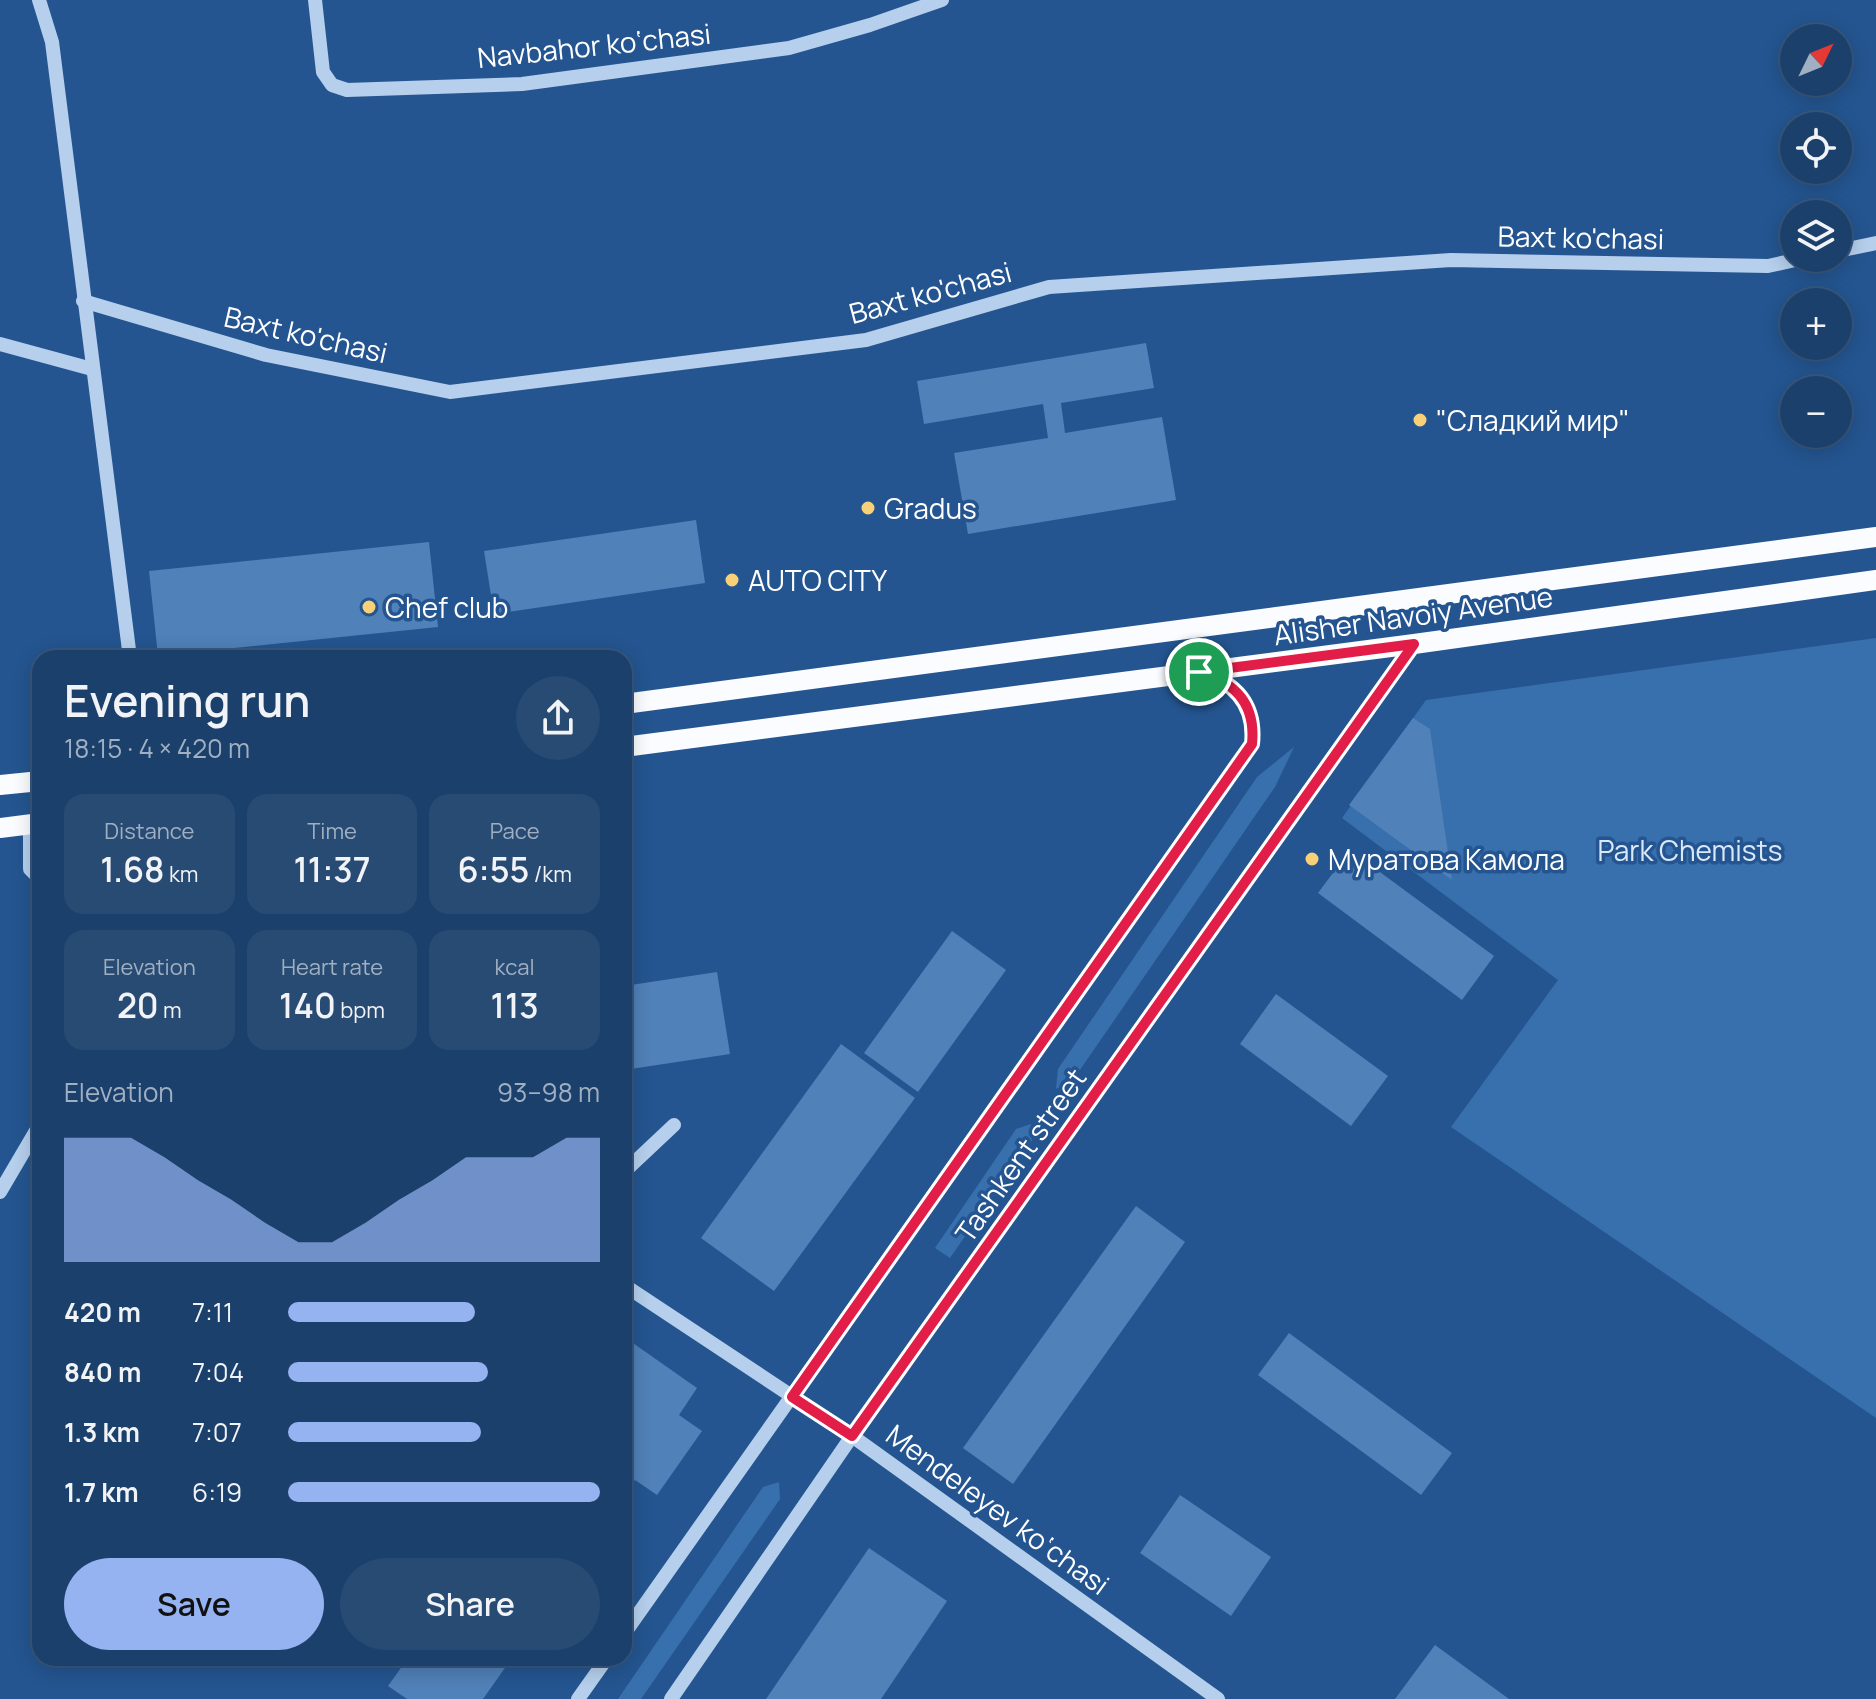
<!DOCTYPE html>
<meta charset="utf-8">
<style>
:root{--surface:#1b406c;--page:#284b74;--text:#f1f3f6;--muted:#a0afc2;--line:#39597f;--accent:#95b2f1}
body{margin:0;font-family:Manrope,sans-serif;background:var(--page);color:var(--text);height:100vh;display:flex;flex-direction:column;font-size:30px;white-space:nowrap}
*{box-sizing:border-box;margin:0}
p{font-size:26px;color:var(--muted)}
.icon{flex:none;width:44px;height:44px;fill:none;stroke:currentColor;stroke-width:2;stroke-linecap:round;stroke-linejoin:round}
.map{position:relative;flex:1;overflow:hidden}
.panel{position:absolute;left:32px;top:650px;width:600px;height:1016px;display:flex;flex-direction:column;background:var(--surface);border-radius:24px;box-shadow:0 4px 20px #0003,0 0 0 2px var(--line)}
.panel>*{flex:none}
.needle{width:52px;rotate:47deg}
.tools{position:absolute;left:1780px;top:24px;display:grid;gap:16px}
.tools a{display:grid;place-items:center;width:72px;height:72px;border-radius:50%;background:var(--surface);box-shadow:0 4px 20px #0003,0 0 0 2px var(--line);font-size:40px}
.pin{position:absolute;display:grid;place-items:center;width:68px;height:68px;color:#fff;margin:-34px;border:4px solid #fff;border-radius:50%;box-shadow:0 2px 8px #0007}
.round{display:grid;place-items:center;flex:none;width:84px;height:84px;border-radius:42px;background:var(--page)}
.head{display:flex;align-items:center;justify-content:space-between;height:136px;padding:0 32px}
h1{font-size:44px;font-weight:600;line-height:60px}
.stats{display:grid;grid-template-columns:repeat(3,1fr);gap:12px;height:136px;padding:8px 32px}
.stats div{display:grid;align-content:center;border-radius:20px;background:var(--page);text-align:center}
.stats b{font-size:34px;font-weight:600}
.stats small{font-size:22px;font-weight:400}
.stats p{font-size:22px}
.chart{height:224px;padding:16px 32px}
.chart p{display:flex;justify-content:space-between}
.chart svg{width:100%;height:144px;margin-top:8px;fill:var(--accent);opacity:.7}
.cta{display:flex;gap:16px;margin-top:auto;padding:16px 32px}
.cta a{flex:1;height:92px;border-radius:48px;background:var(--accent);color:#111;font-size:32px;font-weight:600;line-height:92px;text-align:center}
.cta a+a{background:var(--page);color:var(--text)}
ul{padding:0 32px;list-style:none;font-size:26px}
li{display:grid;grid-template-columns:128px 96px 1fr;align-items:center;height:60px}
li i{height:20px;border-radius:10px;background:var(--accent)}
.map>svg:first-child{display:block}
.green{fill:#386fad}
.building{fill:#5081b8}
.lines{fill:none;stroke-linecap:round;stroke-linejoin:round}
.minor{stroke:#b5cfec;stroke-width:14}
.major{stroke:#fafcff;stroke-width:20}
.route-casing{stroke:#fff;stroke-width:16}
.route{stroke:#e11d48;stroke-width:10}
.poi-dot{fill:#f7d078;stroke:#245590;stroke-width:3}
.labels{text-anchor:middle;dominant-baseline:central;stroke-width:7;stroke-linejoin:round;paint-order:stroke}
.street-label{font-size:28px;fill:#fff;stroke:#245590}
.poi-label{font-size:28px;fill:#fff;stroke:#245590;text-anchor:start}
.park-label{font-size:28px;fill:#dae9f9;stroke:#245590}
</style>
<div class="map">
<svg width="1876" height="1699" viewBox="0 0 1876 1699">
<rect width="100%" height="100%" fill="#245590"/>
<!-- green -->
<g class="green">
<polygon points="1876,638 1876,1418 1451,1127 1558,980 1342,818 1426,700"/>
<polygon points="1294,747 1275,787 1073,1080 1056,1089 1058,1069 1257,777"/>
<polygon points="1031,1124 1032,1140 950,1258 935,1248 1016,1129"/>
<polygon points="779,1482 780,1499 641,1699 618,1699 763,1487"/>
</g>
<!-- building -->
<g class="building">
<polygon points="1146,343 1154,388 1061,403 1065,433 1162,417 1176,500 968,534 954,453 1048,438 1043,404 924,424 917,381"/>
<polygon points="696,520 705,583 494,614 484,551"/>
<polygon points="429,542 438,627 158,656 149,571"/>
<polygon points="1413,718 1430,729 1452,880 1349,805"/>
<polygon points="1350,850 1494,956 1462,1000 1318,893"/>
<polygon points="952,931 1006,970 918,1092 864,1053"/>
<polygon points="717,972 730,1054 624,1070 624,986"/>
<polygon points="1276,994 1388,1076 1351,1126 1240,1044"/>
<polygon points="841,1044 915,1098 774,1291 701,1238"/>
<polygon points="1136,1206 1185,1242 1013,1484 963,1448"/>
<polygon points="1289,1333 1452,1453 1421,1495 1258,1375"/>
<polygon points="630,1341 697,1388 679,1415 702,1431 657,1495 635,1480 624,1497 624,1349"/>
<polygon points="1180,1495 1271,1557 1231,1616 1140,1553"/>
<polygon points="869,1548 947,1601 881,1699 766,1699"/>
<polygon points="1435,1645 1509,1699 1395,1699"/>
<polygon points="408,1658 512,1658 483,1699 407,1699 388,1686"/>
</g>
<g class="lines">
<!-- minor -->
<g class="minor">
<polyline points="39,0 52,42 130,658"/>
<polyline points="315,0 323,72 332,85 347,90 522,84 789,48 870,25 942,0"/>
<polyline points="1838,251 1876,243"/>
<polyline points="83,301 266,355 450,392 866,340 1049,287 1451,260 1768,266 1804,258"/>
<polyline points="0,344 92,369"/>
<polyline points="30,824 30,869 40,879"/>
<polyline points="624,1172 674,1125"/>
<polyline points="0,1192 40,1124"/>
<polyline points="624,1285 852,1436 1218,1699"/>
<path d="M 624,1634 L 1252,744 C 1256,708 1239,683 1204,673"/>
<polyline points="578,1699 607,1658"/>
<polyline points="671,1699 852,1436 1414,644"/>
</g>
<!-- major -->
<g class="major">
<polyline points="624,704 1876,537"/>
<polyline points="624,747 1414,644 1876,580"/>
<polyline points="0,785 40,781"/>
<polyline points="0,828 40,823"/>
</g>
</g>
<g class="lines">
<!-- route casing -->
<g class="route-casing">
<path id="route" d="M 1414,644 L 852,1436 L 792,1397 L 1252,744 C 1256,705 1236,682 1199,672 Z"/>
</g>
<!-- route -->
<use href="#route" class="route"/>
</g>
<!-- markers -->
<g class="poi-dot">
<circle cx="1420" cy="420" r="8"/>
<circle cx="868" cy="508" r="8"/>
<circle cx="732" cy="580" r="8"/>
<circle cx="369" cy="607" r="8"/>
<circle cx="1312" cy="859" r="8"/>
</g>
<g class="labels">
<!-- street labels -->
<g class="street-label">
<text transform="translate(594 45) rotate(-6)">Navbahor ko‘chasi</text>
<text transform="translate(1581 237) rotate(1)">Baxt ko'chasi</text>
<text transform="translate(930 292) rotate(-15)">Baxt ko'chasi</text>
<text transform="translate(306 334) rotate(13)">Baxt ko'chasi</text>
<text transform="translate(1413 615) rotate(-8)">Alisher Navoiy Avenue</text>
<text transform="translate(1020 1155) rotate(-55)">Tashkent street</text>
<text transform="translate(998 1509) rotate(36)">Mendeleyev ko‘chasi</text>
</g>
<!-- poi labels -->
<g class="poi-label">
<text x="1436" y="420">"Сладкий мир"</text>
<text x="884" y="508">Gradus</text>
<text x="748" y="580">AUTO CITY</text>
<text x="385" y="607">Chef club</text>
<text x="1328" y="859">Муратова Камола</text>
</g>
<!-- park labels -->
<g class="park-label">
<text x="1690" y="850">Park Chemists</text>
</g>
</g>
</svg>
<div class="tools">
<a><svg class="needle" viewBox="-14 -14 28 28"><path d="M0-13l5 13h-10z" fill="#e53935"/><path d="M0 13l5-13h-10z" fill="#a0afc2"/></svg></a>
<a><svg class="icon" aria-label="locate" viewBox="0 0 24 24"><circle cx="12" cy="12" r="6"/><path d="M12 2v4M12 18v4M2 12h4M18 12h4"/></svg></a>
<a><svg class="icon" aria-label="layers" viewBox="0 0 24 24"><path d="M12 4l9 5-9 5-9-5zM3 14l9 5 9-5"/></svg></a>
<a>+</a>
<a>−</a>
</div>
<div class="pin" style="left:1199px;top:672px;background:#1e9e55"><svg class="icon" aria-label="arrive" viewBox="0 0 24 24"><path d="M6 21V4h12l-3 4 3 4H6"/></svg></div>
<section class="panel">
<div class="head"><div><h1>Evening run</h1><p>18:15 · 4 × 420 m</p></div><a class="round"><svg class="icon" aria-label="share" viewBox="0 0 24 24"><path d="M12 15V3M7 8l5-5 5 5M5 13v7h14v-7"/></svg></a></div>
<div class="stats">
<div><p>Distance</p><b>1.68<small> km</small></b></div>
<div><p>Time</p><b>11:37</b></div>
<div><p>Pace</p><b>6:55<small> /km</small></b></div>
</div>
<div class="stats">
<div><p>Elevation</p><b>20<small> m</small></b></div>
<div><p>Heart rate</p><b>140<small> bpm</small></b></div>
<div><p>kcal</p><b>113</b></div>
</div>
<div class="chart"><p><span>Elevation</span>93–98 m</p>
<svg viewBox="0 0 160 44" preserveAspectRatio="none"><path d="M0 44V6L10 6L20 6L30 12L40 19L50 25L60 32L70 38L80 38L90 32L100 25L110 19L120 12L130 12L140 12L150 6L160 6V44z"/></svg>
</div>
<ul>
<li><b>420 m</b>7:11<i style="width:60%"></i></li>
<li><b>840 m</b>7:04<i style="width:64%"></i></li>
<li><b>1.3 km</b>7:07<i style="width:62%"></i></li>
<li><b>1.7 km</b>6:19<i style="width:100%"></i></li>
</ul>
<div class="cta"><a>Save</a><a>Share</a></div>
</section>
</div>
